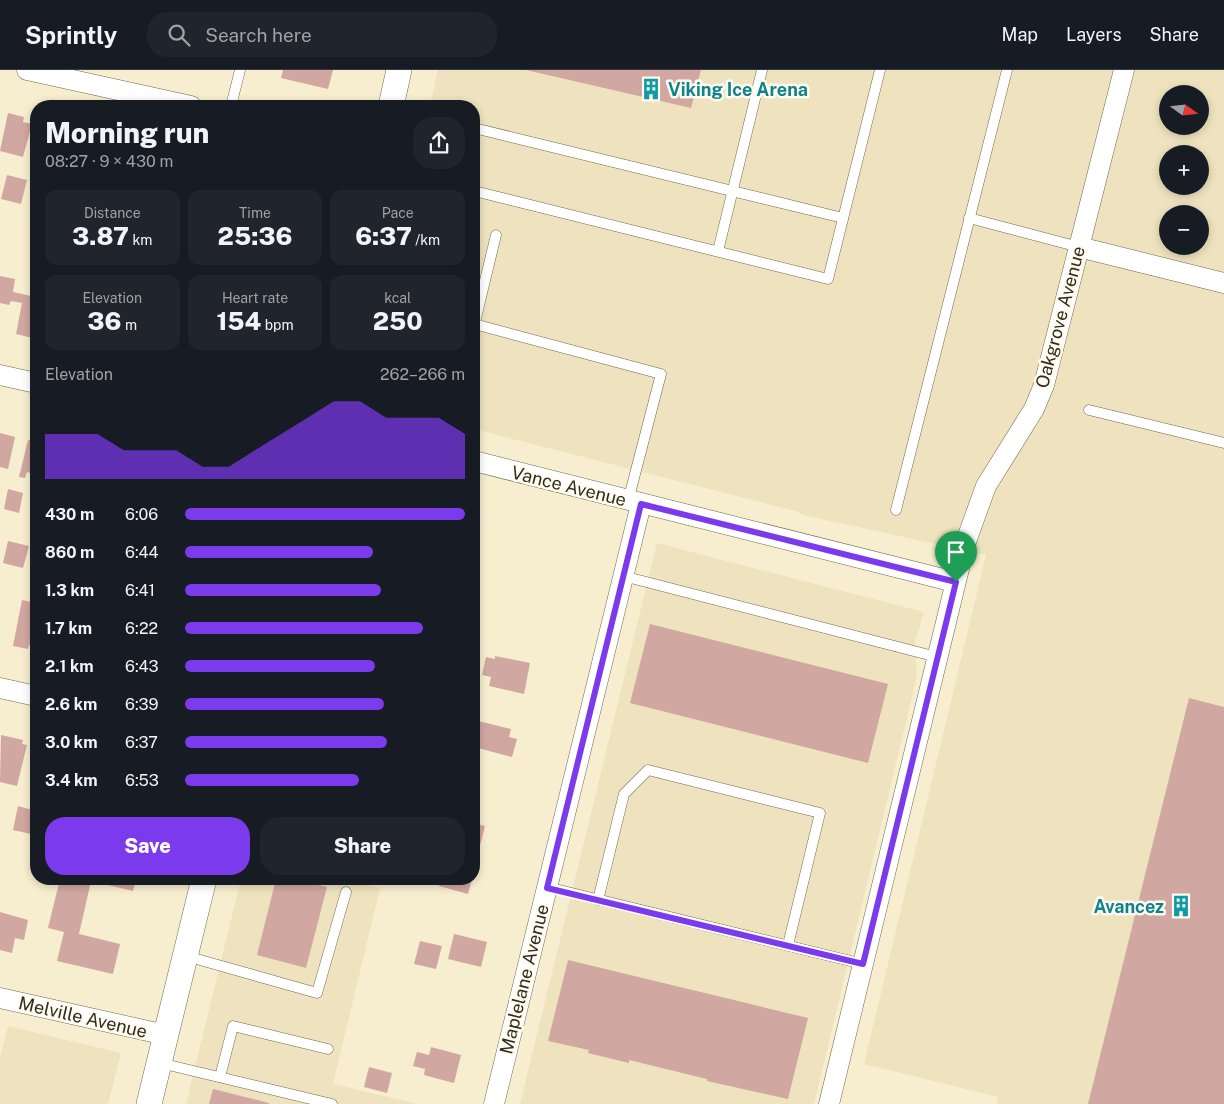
<!DOCTYPE html>
<meta charset="utf-8">
<style>
:root{--surface:#171b24;--page:#20242c;--text:#f1f3f6;--muted:#9ea1a6;--line:#363941;--accent:#7c3aed}
body{margin:0;font-family:"Public Sans",sans-serif;background:var(--page);color:var(--text);height:100vh;display:flex;flex-direction:column;font-size:19px;white-space:nowrap}
*{box-sizing:border-box;margin:0}
p{font-size:16px;color:var(--muted)}
.icon{flex:none;width:28px;height:28px;fill:none;stroke:currentColor;stroke-width:2;stroke-linecap:round;stroke-linejoin:round}
.map{position:relative;flex:1;overflow:hidden}
.details{position:absolute;left:30px;top:30px;width:450px;height:785px;display:flex;flex-direction:column;background:var(--surface);border-radius:20px;box-shadow:0 2px 8px #0003}
.details>*{flex:none}
.needle{width:32px;rotate:105deg}
.controls{position:absolute;left:1159px;top:15px;display:grid;gap:10px}
.controls a{display:grid;place-items:center;width:50px;height:50px;border-radius:50%;background:var(--surface);box-shadow:0 2px 8px #0003;font-size:25px}
.pin{position:absolute;display:grid;place-items:center;width:42px;height:42px;color:#fff;margin:-51px -21px;border-radius:50% 50% 50% 0;rotate:-45deg;box-shadow:0 0 5px #0007}
.pin .icon{rotate:45deg}
.round{display:grid;place-items:center;flex:none;width:52px;height:52px;border-radius:20px;background:var(--page)}
.summary{display:flex;align-items:center;justify-content:space-between;height:85px;padding:0 15px}
h1{font-size:28px;font-weight:800;line-height:38px}
.metrics{display:grid;grid-template-columns:repeat(3,1fr);gap:8px;height:85px;padding:5px 15px}
.metrics div{display:grid;align-content:center;border-radius:12px;background:var(--page);text-align:center}
.metrics b{font-size:25px;font-weight:800}
.metrics small{font-size:14px;font-weight:400}
.metrics p{font-size:14px}
.chart{height:140px;padding:10px 15px}
.chart p{display:flex;justify-content:space-between}
.chart svg{width:100%;height:90px;margin-top:5px;fill:var(--accent);opacity:.7}
.cta{display:flex;gap:10px;margin-top:auto;padding:10px 15px}
.cta a{flex:1;height:58px;border-radius:20px;background:var(--accent);color:#fff;font-size:20px;font-weight:800;line-height:58px;text-align:center}
.cta a+a{background:var(--page);color:var(--text)}
ul{padding:0 15px;list-style:none;font-size:16px}
li{display:grid;grid-template-columns:80px 60px 1fr;align-items:center;height:38px}
li i{height:12px;border-radius:6px;background:var(--accent)}
header{display:flex;align-items:center;gap:30px;box-sizing:border-box;height:70px;padding:0 25px;background:var(--surface);border-bottom:1px solid var(--line)}
header strong{font-size:24px}
nav{display:flex;gap:28px;margin-inline-start:auto;font-size:18px}
.search{width:350px;height:45px;background:var(--page);display:flex;align-items:center;gap:12px;box-sizing:border-box;padding:0 18px;border-radius:20px;color:var(--muted);font-size:19px}
.map>svg:first-child{display:block}
.built{fill:#eee3be;fill-rule:evenodd}
.building{fill:#d1a7a1}
.lines{fill:none;stroke-linecap:round;stroke-linejoin:round}
.service-casing{stroke:#6f674c;stroke-width:11}
.minor-casing{stroke:#6f674c;stroke-width:21}
.tertiary-casing{stroke:#6f674c;stroke-width:26}
.service{stroke:#fff;stroke-width:10}
.minor{stroke:#fff;stroke-width:20}
.tertiary{stroke:#fff;stroke-width:25}
.route-casing{stroke:#fff;stroke-width:10}
.route{stroke:#7c3aed;stroke-width:6}
.labels{text-anchor:middle;dominant-baseline:central;stroke-width:5;stroke-linejoin:round;paint-order:stroke}
.culture-label{font-size:18px;font-weight:bold;fill:#0d838f;stroke:#fffbef;text-anchor:start}
.street-label{font-size:18px;fill:#2f2c20;stroke:#fffbef}
</style>
<header>
<strong>Sprintly</strong>
<div class="search"><svg class="icon" aria-label="search" viewBox="0 0 24 24"><circle cx="10" cy="10" r="6"/><path d="M15 15l6 6"/></svg>Search here</div>
<nav><a>Map</a><a>Layers</a><a>Share</a></nav>
</header>
<div class="map">
<svg width="1224" height="1034" viewBox="0 0 1224 1034">
<rect width="100%" height="100%" fill="#f7eecf"/>
<!-- built -->
<g class="built">
<path d="M 438,0 L 1224,0 L 1224,1034 L 997,1034 L 998,1027 L 864,994 L 986,485 L 803,445 L 795,441 L 474,359 L 474,36 L 430,36 ZM 1168,24 L 1200,24 L 1200,56 L 1168,56 ZM 1168,84 L 1200,84 L 1200,116 L 1168,116 ZM 1168,144 L 1200,144 L 1200,176 L 1168,176 Z"/>
<polygon points="657,473 924,542 915,572 917,606 814,1034 520,1034"/>
<polygon points="241,809 344,809 380,818 333,1014 418,1034 186,1034"/>
<polygon points="8,956 121,983 108,1034 0,1034 0,988"/>
</g>
<!-- building -->
<g class="building">
<polygon points="283,0 333,0 328,19 281,8"/>
<polygon points="526,0 701,0 691,38"/>
<polygon points="8,43 24,47 23,52 32,54 23,87 0,81"/>
<polygon points="7,105 27,110 21,134 1,129"/>
<polygon points="0,206 15,209 13,222 36,227 36,269 16,264 22,233 11,231 9,235 0,233"/>
<polygon points="0,363 15,367 8,399 0,397"/>
<polygon points="36,365 36,405 27,402 25,408 19,407 28,370 34,371"/>
<polygon points="8,419 23,423 19,443 4,439"/>
<polygon points="8,471 29,476 23,498 3,493"/>
<polygon points="22,530 36,533 36,577 29,575 28,579 13,576"/>
<polygon points="650,554 888,614 868,693 630,633"/>
<polygon points="495,586 530,593 524,624 489,616 491,607 482,605 486,587 495,589"/>
<polygon points="1189,628 1224,637 1224,1034 1088,1034"/>
<polygon points="474,650 511,659 509,667 517,669 512,687 474,677"/>
<polygon points="1,665 23,670 22,674 27,675 17,716 0,712"/>
<polygon points="18,736 36,741 35,765 13,760"/>
<polygon points="474,753 485,756 474,799"/>
<polygon points="60,809 136,809 133,821 91,811 79,864 120,874 113,904 57,891 64,862 48,858"/>
<polygon points="276,809 295,809 327,817 306,898 257,885"/>
<polygon points="441,809 472,809 468,824 439,816"/>
<polygon points="0,842 28,850 24,870 15,868 12,883 0,880"/>
<polygon points="454,864 487,872 481,897 448,889"/>
<polygon points="420,871 442,876 436,899 414,894"/>
<polygon points="568,890 808,948 788,1029 707,1011 707,1009 629,990 629,993 588,983 589,980 548,971"/>
<polygon points="431,977 461,985 454,1013 424,1005 425,999 413,996 417,982 429,985"/>
<polygon points="369,997 392,1003 387,1023 364,1017"/>
<polygon points="213,1019 269,1033 269,1034 209,1034"/>
</g>
<g class="lines">
<!-- service casing -->
<g class="service-casing">
<g id="service">
<polyline points="231,36 240,0"/>
<polyline points="474,58 843,148"/>
<polyline points="474,121 828,209 880,0"/>
<polyline points="969,148 1079,177"/>
<polyline points="718,181 762,0"/>
<polyline points="474,254 661,304 628,431"/>
<polyline points="474,256 496,165"/>
<polyline points="1089,340 1224,373"/>
<polyline points="896,440 1007,0"/>
<polyline points="623,506 937,587"/>
<polyline points="547,817 863,894"/>
<polyline points="598,830 624,724 648,700 820,743 788,875"/>
<polyline points="186,886 317,923 346,822"/>
<polyline points="160,993 332,1034"/>
<polyline points="220,1007 233,956 328,979"/>
</g>
</g>
<!-- minor casing -->
<g class="minor-casing">
<g id="minor">
<polyline points="27,0 191,36"/>
<polyline points="1079,177 1224,213"/>
<polyline points="0,305 36,313"/>
<polyline points="474,391 955,512"/>
<polyline points="0,618 36,626"/>
<polyline points="0,928 166,965"/>
<polyline points="494,1034 641,434"/>
<polyline points="829,1034 965,474 986,416 1034,339 1044,315 1124,0"/>
</g>
</g>
<!-- tertiary casing -->
<g class="tertiary-casing">
<g id="tertiary">
<polyline points="391,36 399,0"/>
<polyline points="149,1034 204,809"/>
</g>
</g>
<!-- service -->
<use href="#service" class="service"/>
<!-- minor -->
<use href="#minor" class="minor"/>
<!-- tertiary -->
<use href="#tertiary" class="tertiary"/>
</g>
<g class="lines">
<!-- route casing -->
<g class="route-casing">
<polygon id="route" points="641,434 956,512 863,894 547,818"/>
</g>
<!-- route -->
<use href="#route" class="route"/>
</g>
<!-- icons -->
<defs>
<g id="building-bare" transform="scale(1.725)"><path d="M-4-6H4V6H1V3H-1V6H-4ZM-2.5-4.3h1.7v1.8h-1.7ZM.8-4.3h1.7v1.8H.8ZM-2.5-1h1.7V.8h-1.7ZM.8-1h1.7V.8H.8Z" fill="#0f9aa8" stroke="#fffbef" stroke-width="2.5" paint-order="stroke"/></g>
</defs>
<g fill-rule="evenodd">
<use href="#building-bare" x="651" y="19"/>
<use href="#building-bare" x="1181" y="836"/>
</g>
<g class="labels">
<!-- culture labels -->
<g class="culture-label">
<text x="668" y="19">Viking Ice Arena</text>
<text x="1164" y="836" text-anchor="end">Avancez</text>
</g>
<!-- street labels -->
<g class="street-label">
<text transform="translate(1060 247) rotate(-75)">Oakgrove Avenue</text>
<text transform="translate(569 416) rotate(14)">Vance Avenue</text>
<text transform="translate(524 909) rotate(-76)">Maplelane Avenue</text>
<text transform="translate(83 947) rotate(13)">Melville Avenue</text>
</g>
</g>
</svg>
<div class="controls">
<a><svg class="needle" viewBox="-14 -14 28 28"><path d="M0-13l5 13h-10z" fill="#e53935"/><path d="M0 13l5-13h-10z" fill="#9ea1a6"/></svg></a>
<a>+</a>
<a>−</a>
</div>
<div class="pin" style="left:956px;top:512px;background:#1e9e55"><svg class="icon" aria-label="arrive" viewBox="0 0 24 24"><path d="M6 21V4h12l-3 4 3 4H6"/></svg></div>
<section class="details">
<div class="summary"><div><h1>Morning run</h1><p>08:27 · 9 × 430 m</p></div><a class="round"><svg class="icon" aria-label="share" viewBox="0 0 24 24"><path d="M12 15V3M7 8l5-5 5 5M5 13v7h14v-7"/></svg></a></div>
<div class="metrics">
<div><p>Distance</p><b>3.87<small> km</small></b></div>
<div><p>Time</p><b>25:36</b></div>
<div><p>Pace</p><b>6:37<small> /km</small></b></div>
</div>
<div class="metrics">
<div><p>Elevation</p><b>36<small> m</small></b></div>
<div><p>Heart rate</p><b>154<small> bpm</small></b></div>
<div><p>kcal</p><b>250</b></div>
</div>
<div class="chart"><p><span>Elevation</span>262–266 m</p>
<svg viewBox="0 0 160 44" preserveAspectRatio="none"><path d="M0 44V22L10 22L20 22L30 30L40 30L50 30L60 38L70 38L80 30L90 22L100 14L110 6L120 6L130 14L140 14L150 14L160 22V44z"/></svg>
</div>
<ul>
<li><b>430 m</b>6:06<i style="width:100%"></i></li>
<li><b>860 m</b>6:44<i style="width:67%"></i></li>
<li><b>1.3 km</b>6:41<i style="width:70%"></i></li>
<li><b>1.7 km</b>6:22<i style="width:85%"></i></li>
<li><b>2.1 km</b>6:43<i style="width:68%"></i></li>
<li><b>2.6 km</b>6:39<i style="width:71%"></i></li>
<li><b>3.0 km</b>6:37<i style="width:72%"></i></li>
<li><b>3.4 km</b>6:53<i style="width:62%"></i></li>
</ul>
<div class="cta"><a>Save</a><a>Share</a></div>
</section>
</div>
